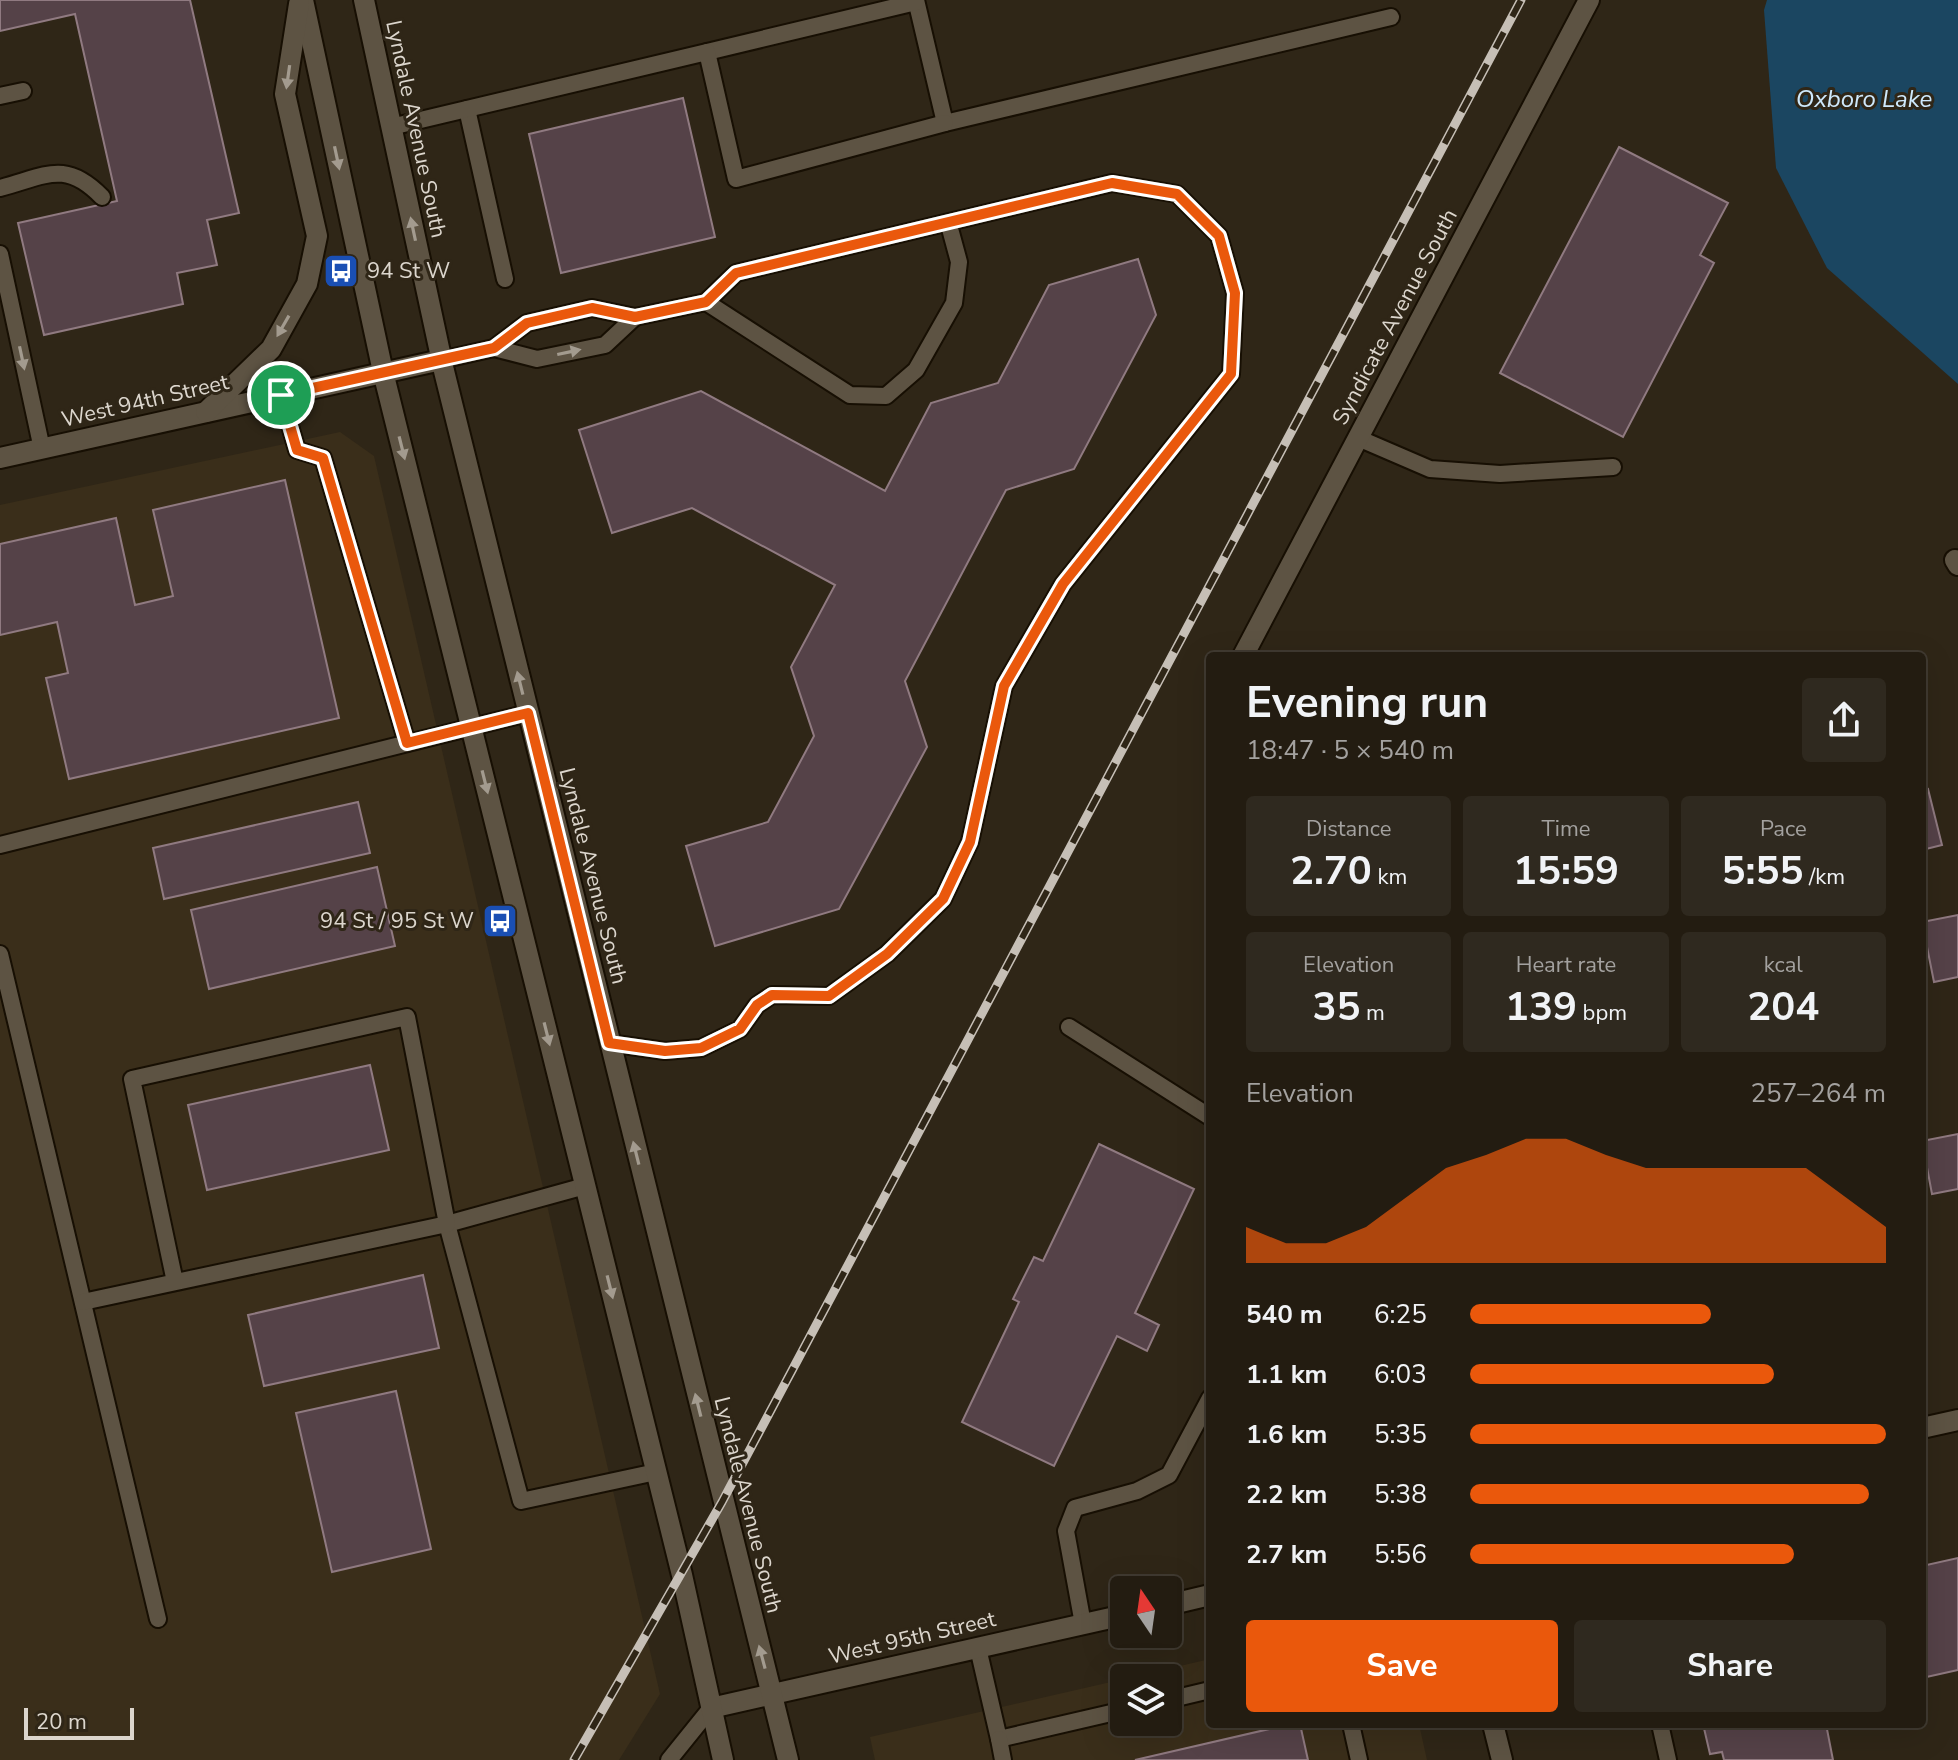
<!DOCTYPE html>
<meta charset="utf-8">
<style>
:root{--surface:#231c11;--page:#2f291f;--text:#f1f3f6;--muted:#a3a19f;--line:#403a31;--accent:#ea580c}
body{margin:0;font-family:"Nunito Sans",sans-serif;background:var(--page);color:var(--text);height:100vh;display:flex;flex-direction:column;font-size:30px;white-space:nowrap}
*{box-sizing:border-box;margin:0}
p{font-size:26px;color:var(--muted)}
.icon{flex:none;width:44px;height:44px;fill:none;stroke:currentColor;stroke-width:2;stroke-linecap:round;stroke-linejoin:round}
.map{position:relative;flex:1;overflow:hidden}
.side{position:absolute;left:1206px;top:652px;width:720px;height:1076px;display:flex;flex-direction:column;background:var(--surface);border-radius:8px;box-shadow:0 8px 32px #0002,0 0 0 2px var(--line)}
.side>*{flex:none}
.needle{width:52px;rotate:347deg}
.fabs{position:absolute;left:1110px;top:1576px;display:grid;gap:16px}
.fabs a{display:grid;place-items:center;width:72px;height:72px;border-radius:8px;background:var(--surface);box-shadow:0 8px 32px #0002,0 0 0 2px var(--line);font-size:40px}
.scale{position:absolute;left:24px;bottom:20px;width:110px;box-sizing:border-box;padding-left:8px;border:4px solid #dcd6cd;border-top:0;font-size:22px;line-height:28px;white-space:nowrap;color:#dcd6cd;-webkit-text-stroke:6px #2f2617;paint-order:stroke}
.pin{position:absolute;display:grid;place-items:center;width:68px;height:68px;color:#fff;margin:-34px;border:4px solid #fff;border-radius:50%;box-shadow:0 2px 8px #0007}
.round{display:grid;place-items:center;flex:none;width:84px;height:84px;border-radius:8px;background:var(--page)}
.summary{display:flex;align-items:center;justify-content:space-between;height:136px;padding:0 40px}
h1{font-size:44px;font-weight:700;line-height:60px}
.stats{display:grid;grid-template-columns:repeat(3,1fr);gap:12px;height:136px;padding:8px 40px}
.stats div{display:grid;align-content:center;border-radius:8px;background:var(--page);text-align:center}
.stats b{font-size:40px;font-weight:700}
.stats small{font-size:22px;font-weight:400}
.stats p{font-size:22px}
.chart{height:224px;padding:16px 40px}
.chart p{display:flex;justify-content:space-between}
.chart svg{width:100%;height:144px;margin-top:8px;fill:var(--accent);opacity:.7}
.action{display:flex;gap:16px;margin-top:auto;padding:16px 40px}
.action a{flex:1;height:92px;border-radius:8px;background:var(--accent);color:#fff;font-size:32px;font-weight:700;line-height:92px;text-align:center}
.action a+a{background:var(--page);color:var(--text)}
ul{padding:0 40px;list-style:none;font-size:26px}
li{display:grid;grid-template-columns:128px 96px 1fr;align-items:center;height:60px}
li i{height:20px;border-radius:10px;background:var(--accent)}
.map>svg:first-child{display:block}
.built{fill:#3a2e1a}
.water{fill:#1b4661}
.building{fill:#554248;stroke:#907a81;stroke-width:2}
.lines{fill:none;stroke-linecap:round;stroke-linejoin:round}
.service-casing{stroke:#170f03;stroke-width:20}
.minor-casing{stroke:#170f03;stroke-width:24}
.tertiary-casing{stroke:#170f03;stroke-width:24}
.secondary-casing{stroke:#170f03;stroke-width:24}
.service{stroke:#5d5343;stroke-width:16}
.minor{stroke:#5d5343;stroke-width:20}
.tertiary{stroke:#5d5343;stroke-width:20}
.secondary{stroke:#5d5343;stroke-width:20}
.rail-casing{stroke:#c6bfb6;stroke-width:9}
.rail{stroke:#2f2617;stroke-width:6;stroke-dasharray:18;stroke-linecap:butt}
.oneway{fill:#a39b8f}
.route-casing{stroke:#fff;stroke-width:16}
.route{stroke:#ea580c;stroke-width:10}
.labels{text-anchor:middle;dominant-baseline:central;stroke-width:6;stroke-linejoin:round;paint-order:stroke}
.street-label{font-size:22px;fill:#dcd6cd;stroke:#2f2617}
.poi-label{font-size:22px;fill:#dcd6cd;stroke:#2f2617;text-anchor:start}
.water-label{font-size:24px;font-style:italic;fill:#cee9fc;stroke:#2f2617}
</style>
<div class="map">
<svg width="1958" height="1760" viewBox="0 0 1958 1760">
<rect width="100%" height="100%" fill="#2f2617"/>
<!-- built -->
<g class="built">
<polygon points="340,432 374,456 660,1694 619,1760 0,1760 0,505"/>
<polygon points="1210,1659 1210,1724 1419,1724 1427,1760 875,1760 870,1737 1124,1679 1124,1722 1168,1722 1168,1678 1128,1678"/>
</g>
<!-- water -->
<polygon class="water" points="1767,0 1958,0 1958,384 1827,268 1776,168 1764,10"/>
<!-- building -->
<g class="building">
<polygon points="0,0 190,0 239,213 207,220 217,265 177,273 183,304 44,335 18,223 117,201 75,14 0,31"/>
<polygon points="683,98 715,237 561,273 529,134"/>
<polygon points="1619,147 1728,203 1700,255 1714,263 1623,437 1500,373"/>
<polygon points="1138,259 1156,315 1074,469 1006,490 905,681 927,747 839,909 715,946 686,846 768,822 814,736 791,667 835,585 692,508 612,533 579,430 701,391 885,491 931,403 998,383 1049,285"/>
<polygon points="285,480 339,718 69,779 46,678 68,673 57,622 0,635 0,544 116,518 135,605 173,596 153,510"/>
<polygon points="1928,789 1942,845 1922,850 1922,790"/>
<polygon points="358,802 370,853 164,899 153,848"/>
<polygon points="377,867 395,946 209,989 191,910"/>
<polygon points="1958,915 1958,977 1934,982 1922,922"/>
<polygon points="370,1065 389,1150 207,1190 188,1105"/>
<polygon points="1958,1134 1958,1189 1932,1194 1922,1141"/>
<polygon points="1099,1144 1194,1189 1135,1313 1159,1325 1147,1351 1117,1336 1054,1466 962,1422 1019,1302 1013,1299 1034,1257 1043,1261"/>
<polygon points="423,1275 439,1348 264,1386 248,1315"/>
<polygon points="396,1391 431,1549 332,1572 296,1413"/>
<polygon points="1958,1558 1958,1670 1922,1678 1922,1566"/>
<polygon points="1291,1724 1300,1724 1308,1760 1135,1760"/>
<polygon points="1703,1724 1826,1724 1833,1760 1724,1760 1722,1752 1710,1754"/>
</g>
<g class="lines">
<!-- service casing -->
<g class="service-casing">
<g id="service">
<polyline points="916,0 945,123 1391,17"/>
<polyline points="707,52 916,2"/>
<polyline points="0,96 23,91"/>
<polyline points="467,109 505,279"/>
<polyline points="391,127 707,52 736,179 945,123"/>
<path d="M 0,188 C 46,176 65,159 102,197"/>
<polyline points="0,254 42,449"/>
<polyline points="706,302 850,395 886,396 916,370 954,303 959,262 949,225"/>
<polyline points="494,348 537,359 605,345 635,317"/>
<polyline points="441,360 494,348 527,323 592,308 635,317 706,302 736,273 1112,183 1177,194 1219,236 1235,293 1231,374 1063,584 1004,686 970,842 943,899 887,954 829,996 772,995 757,1005 740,1029 701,1048 665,1051 609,1043"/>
<polyline points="281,395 297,450 323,458 407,743"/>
<polyline points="1358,438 1430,469 1500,474 1613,467"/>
<polyline points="0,845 528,713"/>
<polyline points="0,954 158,1619"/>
<polyline points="1069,1027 1210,1117"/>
<polyline points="585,1186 447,1224 521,1501 656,1472"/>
<polyline points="83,1302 447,1224 407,1017 132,1079 175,1282"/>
<polyline points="1083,1624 1066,1531 1075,1508 1137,1491 1169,1475 1210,1398"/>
<polyline points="978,1648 999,1739 1124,1710"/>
<polyline points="1168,1700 1210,1690"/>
<polyline points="1351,1724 1359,1760"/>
<polyline points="1660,1724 1668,1760"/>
<polyline points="999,1739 1003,1760"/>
<polyline points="669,1760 711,1708"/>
</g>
</g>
<!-- minor casing -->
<g class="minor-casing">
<g id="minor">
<polyline points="1955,560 1958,565"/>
<polyline points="1243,656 1589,0"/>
</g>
</g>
<!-- tertiary casing -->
<g class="tertiary-casing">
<g id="tertiary">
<polyline points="0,458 441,360"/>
<polyline points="1922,1428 1958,1420"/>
<polyline points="1168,1605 1210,1595"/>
<polyline points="711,1708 1124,1615"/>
<polyline points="1493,1724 1502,1760"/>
</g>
</g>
<!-- secondary casing -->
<g class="secondary-casing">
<g id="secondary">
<polyline points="303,0 383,372 682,1575 723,1760"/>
<polyline points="364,0 444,371 788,1760"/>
<polyline points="206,412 271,349 307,284 317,236 285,94 299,4"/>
</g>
</g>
<!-- service -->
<use href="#service" class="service"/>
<!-- minor -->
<use href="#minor" class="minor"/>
<!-- tertiary -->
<use href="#tertiary" class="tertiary"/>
<!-- secondary -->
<use href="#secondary" class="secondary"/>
<!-- rail casing -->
<g class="rail-casing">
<polyline id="rail" points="574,1760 722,1502 1521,0"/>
</g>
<!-- rail -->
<use href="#rail" class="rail"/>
</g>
<!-- one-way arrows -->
<defs><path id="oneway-solid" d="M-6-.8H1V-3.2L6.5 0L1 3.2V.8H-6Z" transform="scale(2)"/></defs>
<g class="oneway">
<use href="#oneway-solid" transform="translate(288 77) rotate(98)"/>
<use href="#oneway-solid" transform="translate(337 158) rotate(78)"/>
<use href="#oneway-solid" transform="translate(413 229) rotate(-102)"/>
<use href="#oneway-solid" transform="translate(283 326) rotate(120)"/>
<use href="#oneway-solid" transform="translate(569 352) rotate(-12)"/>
<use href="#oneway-solid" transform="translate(22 358) rotate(78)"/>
<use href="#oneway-solid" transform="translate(402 448) rotate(76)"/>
<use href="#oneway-solid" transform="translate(520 683) rotate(-104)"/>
<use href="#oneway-solid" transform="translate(485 782) rotate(76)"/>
<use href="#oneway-solid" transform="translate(547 1034) rotate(76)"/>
<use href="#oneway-solid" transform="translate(636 1153) rotate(-104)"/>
<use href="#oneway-solid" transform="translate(610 1287) rotate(76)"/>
<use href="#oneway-solid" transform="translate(698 1405) rotate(-104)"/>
<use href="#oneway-solid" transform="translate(762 1657) rotate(-105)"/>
</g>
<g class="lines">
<!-- route casing -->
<g class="route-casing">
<polygon id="route" points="1112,183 1177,194 1219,236 1235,293 1231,374 1063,584 1004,686 970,842 943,899 887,954 829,996 772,995 757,1005 740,1029 701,1048 665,1051 609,1043 528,713 407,743 323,458 297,450 281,395 494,348 527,323 592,308 635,317 706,302 736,273"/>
</g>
<!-- route -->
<use href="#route" class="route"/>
</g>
<!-- icons -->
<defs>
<g id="bus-square" transform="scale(1.8)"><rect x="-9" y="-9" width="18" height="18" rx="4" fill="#1a4fb4" stroke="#2f2617"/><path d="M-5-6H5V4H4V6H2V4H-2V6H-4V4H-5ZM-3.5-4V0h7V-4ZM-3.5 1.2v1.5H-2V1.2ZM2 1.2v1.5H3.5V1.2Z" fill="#fff"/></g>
</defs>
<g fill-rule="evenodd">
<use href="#bus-square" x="341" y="271"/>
<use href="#bus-square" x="500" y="921"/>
</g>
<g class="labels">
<!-- street labels -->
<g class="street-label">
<text transform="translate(416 129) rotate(78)">Lyndale Avenue South</text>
<text transform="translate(1395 317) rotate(-62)">Syndicate Avenue South</text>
<text transform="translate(145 401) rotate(-13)">West 94th Street</text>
<text transform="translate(593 876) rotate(76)">Lyndale Avenue South</text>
<text transform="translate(748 1505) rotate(76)">Lyndale Avenue South</text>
<text transform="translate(912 1638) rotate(-13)">West 95th Street</text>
</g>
<!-- poi labels -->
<g class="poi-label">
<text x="367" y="271">94 St W</text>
<text x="474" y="921" text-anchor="end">94 St / 95 St W</text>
</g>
<!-- water labels -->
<g class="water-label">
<text x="1864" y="99">Oxboro Lake</text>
</g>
</g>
</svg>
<div class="fabs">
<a><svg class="needle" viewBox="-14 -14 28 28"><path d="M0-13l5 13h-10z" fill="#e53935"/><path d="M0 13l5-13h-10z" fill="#a3a19f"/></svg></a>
<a><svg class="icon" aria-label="layers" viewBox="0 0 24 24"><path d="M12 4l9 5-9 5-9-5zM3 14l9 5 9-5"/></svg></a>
</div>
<div class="scale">20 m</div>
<div class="pin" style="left:281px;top:395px;background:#1e9e55"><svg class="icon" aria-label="arrive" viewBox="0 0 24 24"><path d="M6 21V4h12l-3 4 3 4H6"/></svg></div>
<section class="side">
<div class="summary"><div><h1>Evening run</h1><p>18:47 · 5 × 540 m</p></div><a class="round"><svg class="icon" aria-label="share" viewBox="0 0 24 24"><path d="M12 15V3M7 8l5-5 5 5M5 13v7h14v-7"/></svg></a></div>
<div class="stats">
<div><p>Distance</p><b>2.70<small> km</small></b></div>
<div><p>Time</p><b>15:59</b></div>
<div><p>Pace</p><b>5:55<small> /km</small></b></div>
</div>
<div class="stats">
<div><p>Elevation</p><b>35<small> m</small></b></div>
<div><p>Heart rate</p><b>139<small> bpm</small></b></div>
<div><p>kcal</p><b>204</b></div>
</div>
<div class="chart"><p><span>Elevation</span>257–264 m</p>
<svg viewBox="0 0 160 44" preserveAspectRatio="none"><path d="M0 44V33L10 38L20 38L30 33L40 24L50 15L60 11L70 6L80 6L90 11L100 15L110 15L120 15L130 15L140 15L150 24L160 33V44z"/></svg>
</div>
<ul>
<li><b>540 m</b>6:25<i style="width:58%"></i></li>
<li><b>1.1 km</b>6:03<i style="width:73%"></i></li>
<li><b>1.6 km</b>5:35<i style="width:100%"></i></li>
<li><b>2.2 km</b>5:38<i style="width:96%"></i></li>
<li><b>2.7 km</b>5:56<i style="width:78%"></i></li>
</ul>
<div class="action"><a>Save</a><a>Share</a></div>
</section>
</div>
